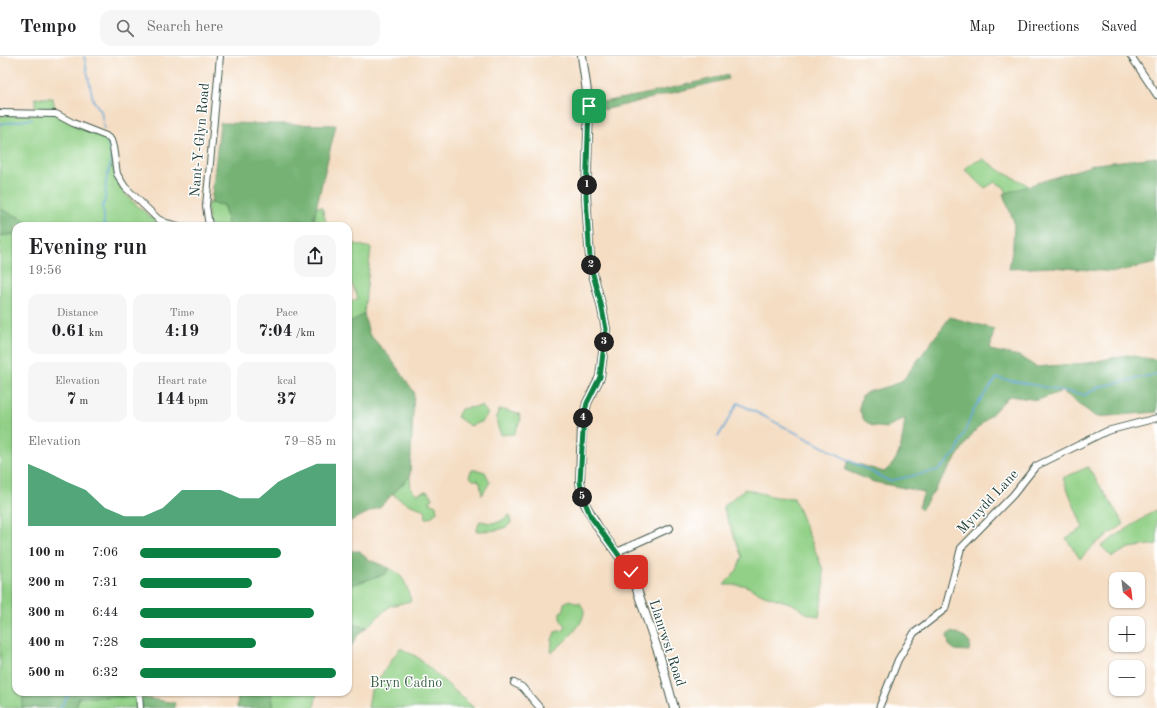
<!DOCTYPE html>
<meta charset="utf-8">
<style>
:root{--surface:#fff;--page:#f6f6f6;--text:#202124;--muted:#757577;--line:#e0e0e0;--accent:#0b8043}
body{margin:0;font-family:"Old Standard TT",serif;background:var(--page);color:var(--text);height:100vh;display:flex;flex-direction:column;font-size:15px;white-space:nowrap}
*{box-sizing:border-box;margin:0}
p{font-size:13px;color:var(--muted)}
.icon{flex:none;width:22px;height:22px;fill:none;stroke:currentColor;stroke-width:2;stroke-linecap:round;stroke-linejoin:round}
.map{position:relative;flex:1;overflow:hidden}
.side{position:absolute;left:12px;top:166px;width:340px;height:474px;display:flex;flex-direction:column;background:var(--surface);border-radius:12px;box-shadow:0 1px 3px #0004}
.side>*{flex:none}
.needle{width:26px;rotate:152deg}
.controls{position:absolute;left:1109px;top:516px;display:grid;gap:8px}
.controls a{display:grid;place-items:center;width:36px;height:36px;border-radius:8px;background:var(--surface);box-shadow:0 1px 3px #0004;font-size:20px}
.pin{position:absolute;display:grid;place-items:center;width:34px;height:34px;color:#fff;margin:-17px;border-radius:8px;box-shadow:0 2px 6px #0006}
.km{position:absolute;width:20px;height:20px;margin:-10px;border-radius:50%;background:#222;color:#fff;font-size:11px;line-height:20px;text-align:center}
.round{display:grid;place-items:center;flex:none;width:42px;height:42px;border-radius:12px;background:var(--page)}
.headline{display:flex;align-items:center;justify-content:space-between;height:68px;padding:0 16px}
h1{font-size:22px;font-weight:700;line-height:30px}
.figures{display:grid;grid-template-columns:repeat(3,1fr);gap:6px;height:68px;padding:4px 16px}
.figures div{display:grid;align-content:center;border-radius:10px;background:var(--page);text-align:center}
.figures b{font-size:17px;font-weight:700}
.figures small{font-size:11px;font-weight:400}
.figures p{font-size:11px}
.chart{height:112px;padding:8px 16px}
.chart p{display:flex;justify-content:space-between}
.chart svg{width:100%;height:72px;margin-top:4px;fill:var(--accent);opacity:.7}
ul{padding:0 16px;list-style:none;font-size:13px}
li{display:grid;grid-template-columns:64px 48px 1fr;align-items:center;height:30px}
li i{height:10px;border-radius:5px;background:var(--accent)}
header{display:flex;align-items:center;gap:24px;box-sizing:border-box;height:56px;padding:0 20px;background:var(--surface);border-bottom:1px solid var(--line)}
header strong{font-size:19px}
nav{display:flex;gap:22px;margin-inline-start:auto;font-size:14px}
.search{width:280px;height:36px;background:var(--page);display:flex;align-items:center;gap:10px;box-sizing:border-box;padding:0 14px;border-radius:12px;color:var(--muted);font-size:15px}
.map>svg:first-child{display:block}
.green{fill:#91d086;stroke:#58865d}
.forest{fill:#74b273;stroke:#4a7854}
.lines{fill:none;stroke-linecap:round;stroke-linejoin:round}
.stream{stroke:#60a5d6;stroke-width:1.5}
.minor-casing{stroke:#3f5549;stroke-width:8}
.major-casing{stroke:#3f5549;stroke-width:10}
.minor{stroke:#fff;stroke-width:6}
.major{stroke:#fff;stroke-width:8}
.route-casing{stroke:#fff;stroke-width:8}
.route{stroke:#0b8043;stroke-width:5}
.labels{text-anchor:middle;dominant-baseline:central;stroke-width:3;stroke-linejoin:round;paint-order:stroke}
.street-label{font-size:14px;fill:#1f3d34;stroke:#fff}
.park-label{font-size:14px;fill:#3c6248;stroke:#fff}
</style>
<header>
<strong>Tempo</strong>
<div class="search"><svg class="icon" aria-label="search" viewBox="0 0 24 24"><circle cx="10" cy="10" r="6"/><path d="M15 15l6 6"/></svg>Search here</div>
<nav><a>Map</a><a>Directions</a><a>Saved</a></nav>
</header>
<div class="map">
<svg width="1157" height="652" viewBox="0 0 1157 652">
<rect width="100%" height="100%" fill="#fff"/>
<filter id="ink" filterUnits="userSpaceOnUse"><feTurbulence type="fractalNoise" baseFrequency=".025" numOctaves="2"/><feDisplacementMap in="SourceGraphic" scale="8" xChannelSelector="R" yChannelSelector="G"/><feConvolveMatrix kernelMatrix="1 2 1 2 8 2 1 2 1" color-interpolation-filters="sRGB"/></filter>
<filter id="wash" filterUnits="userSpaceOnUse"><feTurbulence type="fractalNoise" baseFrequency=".012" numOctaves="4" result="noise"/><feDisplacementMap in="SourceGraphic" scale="16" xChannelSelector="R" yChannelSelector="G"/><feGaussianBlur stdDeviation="0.9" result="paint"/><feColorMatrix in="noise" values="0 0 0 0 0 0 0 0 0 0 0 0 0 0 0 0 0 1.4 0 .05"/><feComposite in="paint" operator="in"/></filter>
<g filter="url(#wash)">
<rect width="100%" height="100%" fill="#f4ddc3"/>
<!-- green -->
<g class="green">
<path d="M 35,42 L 53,42 L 56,58 L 111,84 C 112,98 112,115 118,127 C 124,141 147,157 158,167 L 164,170 L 39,170 L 0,153 L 0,57 L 35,58 Z"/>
<polygon points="983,103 1004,117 1030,130 1007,137 1004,131 995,126 985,132 965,114 970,108"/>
<polygon points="207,147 224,149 228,170 209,170"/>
<polygon points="316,151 322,151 327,170 314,170"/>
<polygon points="16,178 16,636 24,636 22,652 0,652 0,180"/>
<polygon points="348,186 371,192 364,258 348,268 348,248 358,242 348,220"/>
<polygon points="482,350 488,358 481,366 470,370 457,361 461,353"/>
<path d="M 500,353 L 519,358 L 521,363 L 514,378 L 501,379 C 497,369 494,363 500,353 Z"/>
<polygon points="1088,411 1124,468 1095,488 1080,503 1066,482 1083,472 1063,422"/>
<polygon points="472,414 478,414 485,416 490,426 482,439 480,427 478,424 473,424 469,420"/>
<path d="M 410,420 L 411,433 L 417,438 L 426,435 L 431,438 L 433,443 L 429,446 L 436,449 L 437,456 L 431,461 L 425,463 L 426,456 L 424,453 C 418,453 396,443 393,438 Z"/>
<polygon points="745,433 775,441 794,442 823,514 824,531 819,561 806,557 793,548 764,539 744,529 724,529 737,514 742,501 723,451"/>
<polygon points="1157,453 1157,488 1129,492 1112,501 1101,490"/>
<path d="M 510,459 L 511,467 C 500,477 490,474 476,475 L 480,465 L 491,467 L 499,466 Z"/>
<path d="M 389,512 C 405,520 406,528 411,545 L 390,550 L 367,571 L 348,568 L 348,530 L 385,518 Z"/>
<path d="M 570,544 L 576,547 L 580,547 C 581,549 584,553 584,555 C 585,569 561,589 551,597 L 552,584 L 555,576 L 564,574 L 566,570 L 560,563 L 560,556 L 564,554 L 564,547 Z"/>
<polygon points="400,592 417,601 474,652 368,652 371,634"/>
<polygon points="271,636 317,636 314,652 274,652"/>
<polygon points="102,640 137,641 138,652 76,652 79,641"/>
</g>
<!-- forest -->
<g class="forest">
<polygon points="728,19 728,23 604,54 603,51 598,52 597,47 641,39"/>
<polygon points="220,67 336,69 313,165 314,170 228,170 224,149 211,147"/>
<polygon points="1157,101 1157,207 1115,216 1052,211 1009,213 1013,189 1014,166 1003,138 1096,108"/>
<polygon points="0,153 39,170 16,170 16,178 0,180"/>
<polygon points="364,258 369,278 389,300 414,336 410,420 380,451 348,466 348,268"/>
<path d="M 950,261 L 994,273 L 990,294 L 1019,300 L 1036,311 L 1088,307 L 1127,299 L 1157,304 L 1157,356 L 1096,361 L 1062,335 L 1038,344 L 1009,340 L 973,377 L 921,454 L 919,451 L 924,436 L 874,426 L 845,414 L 848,405 L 884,416 C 902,403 902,384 905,362 L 886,372 L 872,370 L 864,364 L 859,353 L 862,340 L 867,336 L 890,330 L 903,324 Z"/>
<polygon points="348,495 360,495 367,503 389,512 385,518 348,530"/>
<polygon points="348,568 367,571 357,580 352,589 348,589"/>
<polygon points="951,576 962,579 970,587 969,595 955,594 949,589 947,579"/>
<polygon points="24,636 139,636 139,641 175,647 174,652 140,652 139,641 79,641 76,652 22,652"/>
<polygon points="238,636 271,636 274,652 237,652"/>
</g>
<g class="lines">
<!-- stream -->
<g class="stream">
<polyline points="84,0 93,44 101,55 104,73"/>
<polyline points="0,68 32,63"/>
<polyline points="107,84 112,101 106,125 105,144 102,152 104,157 104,168 107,170"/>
<polyline points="718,381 738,347 889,425 938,414 956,397 975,351 997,322 1085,339 1099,331 1157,318"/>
<polyline points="60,652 70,636"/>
</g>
</g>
</g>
<g filter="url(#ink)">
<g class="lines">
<!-- minor casing -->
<g class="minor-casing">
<g id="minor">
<polyline points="1131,0 1157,39"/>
<polyline points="0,57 56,58 73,67 106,80 111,84 113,91 117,118 125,131 158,163 166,167 178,170"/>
<polyline points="209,170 206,150 220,0"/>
<polyline points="617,496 670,472"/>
<polyline points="514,627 522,631 540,652"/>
<polyline points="139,636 140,652"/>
<polyline points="879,652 898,604 914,577 945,553 961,492 1013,439 1036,410 1107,375 1157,362"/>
</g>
</g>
<!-- major casing -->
<g class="major-casing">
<polyline id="major" points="582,0 589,50 586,140 589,189 591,211 601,248 606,273 600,321 587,347 582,369 580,425 582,439 585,448 599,473 631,516 660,601 674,652"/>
</g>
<!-- minor -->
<use href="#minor" class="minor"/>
<!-- major -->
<use href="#major" class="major"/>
</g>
</g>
<g class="lines" filter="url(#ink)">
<!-- route casing -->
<g class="route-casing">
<polyline id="route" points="589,50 586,140 589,189 591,211 601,248 606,273 600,321 587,347 584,359 580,425 582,439 591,461 631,516"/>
</g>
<!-- route -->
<use href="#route" class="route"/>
</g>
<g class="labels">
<!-- street labels -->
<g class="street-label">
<text transform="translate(200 84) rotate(-85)">Nant-Y-Glyn Road</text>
<text transform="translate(988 446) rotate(-47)">Mynydd Lane</text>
<text transform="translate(667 587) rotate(72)">Llanrwst Road</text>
</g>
<!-- park labels -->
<g class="park-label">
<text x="406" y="627">Bryn Cadno</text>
</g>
</g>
</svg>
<div class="controls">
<a><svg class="needle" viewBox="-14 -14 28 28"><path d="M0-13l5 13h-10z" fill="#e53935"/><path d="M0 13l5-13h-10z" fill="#757577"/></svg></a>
<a>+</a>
<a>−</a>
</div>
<div class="pin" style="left:589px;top:50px;background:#1e9e55"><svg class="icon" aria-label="arrive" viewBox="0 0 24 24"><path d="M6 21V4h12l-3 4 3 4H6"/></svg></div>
<div class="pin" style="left:631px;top:516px;background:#d93025"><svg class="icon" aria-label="check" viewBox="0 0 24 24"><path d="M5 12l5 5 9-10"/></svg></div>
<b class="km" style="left:587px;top:129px">1</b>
<b class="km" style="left:591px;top:209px">2</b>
<b class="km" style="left:604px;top:286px">3</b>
<b class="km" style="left:583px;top:362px">4</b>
<b class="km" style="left:582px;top:441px">5</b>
<section class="side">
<div class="headline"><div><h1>Evening run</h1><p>19:56</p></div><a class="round"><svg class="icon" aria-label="share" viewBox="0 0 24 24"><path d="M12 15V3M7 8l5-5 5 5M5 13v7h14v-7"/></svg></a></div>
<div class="figures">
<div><p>Distance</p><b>0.61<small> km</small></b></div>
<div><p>Time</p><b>4:19</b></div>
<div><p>Pace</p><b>7:04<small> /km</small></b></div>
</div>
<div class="figures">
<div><p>Elevation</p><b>7<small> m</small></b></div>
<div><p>Heart rate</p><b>144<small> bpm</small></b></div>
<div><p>kcal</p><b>37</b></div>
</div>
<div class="chart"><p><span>Elevation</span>79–85 m</p>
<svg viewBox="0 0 160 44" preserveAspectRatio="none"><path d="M0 44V6L10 11L20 17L30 22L40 33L50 38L60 38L70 33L80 22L90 22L100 22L110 27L120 27L130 17L140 11L150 6L160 6V44z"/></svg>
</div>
<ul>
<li><b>100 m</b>7:06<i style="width:72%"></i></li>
<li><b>200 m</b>7:31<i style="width:57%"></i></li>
<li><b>300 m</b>6:44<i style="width:89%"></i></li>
<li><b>400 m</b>7:28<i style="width:59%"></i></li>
<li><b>500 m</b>6:32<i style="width:100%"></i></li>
</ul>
</section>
</div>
